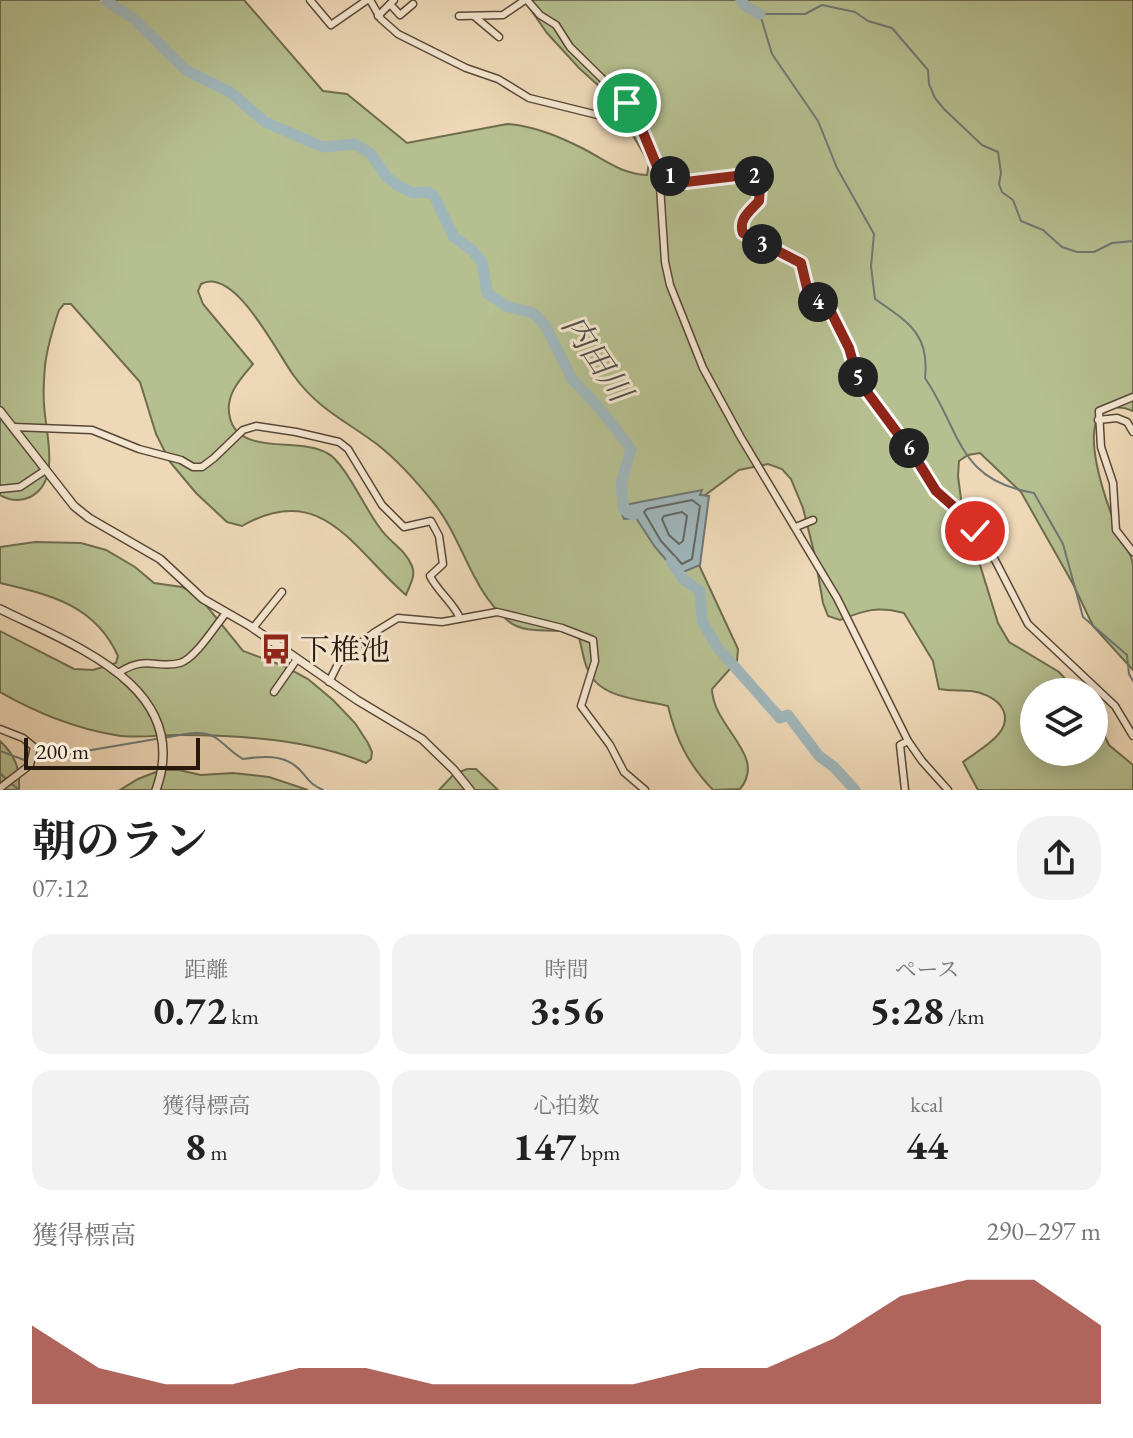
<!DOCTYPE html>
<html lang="ja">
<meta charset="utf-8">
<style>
:root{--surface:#fff;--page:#f2f2f2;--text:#222;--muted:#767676;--accent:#8f2418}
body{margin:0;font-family:"EB Garamond","Noto Serif JP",serif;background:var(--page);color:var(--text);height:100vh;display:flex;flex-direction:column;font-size:30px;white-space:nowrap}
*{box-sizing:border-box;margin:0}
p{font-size:26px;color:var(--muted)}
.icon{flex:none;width:44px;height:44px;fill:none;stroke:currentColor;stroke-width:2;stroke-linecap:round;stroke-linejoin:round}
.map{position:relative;height:790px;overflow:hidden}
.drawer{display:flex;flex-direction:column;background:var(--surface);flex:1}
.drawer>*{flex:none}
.buttons{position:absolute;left:1020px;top:678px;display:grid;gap:16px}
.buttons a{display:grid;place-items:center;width:88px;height:88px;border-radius:50%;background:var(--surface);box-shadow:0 4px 20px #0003;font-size:40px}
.scale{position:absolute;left:24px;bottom:20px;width:176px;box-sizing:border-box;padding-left:8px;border:4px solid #27180d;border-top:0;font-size:22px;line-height:28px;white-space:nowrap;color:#27180d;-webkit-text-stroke:6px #f4e6d0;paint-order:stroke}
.pin{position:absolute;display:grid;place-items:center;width:68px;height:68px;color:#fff;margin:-34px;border:4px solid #fff;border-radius:50%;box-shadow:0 2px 8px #0007}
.km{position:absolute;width:40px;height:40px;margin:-20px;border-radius:50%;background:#222;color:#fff;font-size:22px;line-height:40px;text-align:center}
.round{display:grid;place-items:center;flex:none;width:84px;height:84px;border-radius:32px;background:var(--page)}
.headline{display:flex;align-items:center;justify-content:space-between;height:136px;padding:0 32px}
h1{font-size:44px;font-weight:700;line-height:60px}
.metrics{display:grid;grid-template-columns:repeat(3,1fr);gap:12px;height:136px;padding:8px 32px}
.metrics div{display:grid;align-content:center;border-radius:20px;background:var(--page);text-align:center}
.metrics b{font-size:40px;font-weight:700}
.metrics small{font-size:22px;font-weight:400}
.metrics p{font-size:22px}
.chart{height:224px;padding:16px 32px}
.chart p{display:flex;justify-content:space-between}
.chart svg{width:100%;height:144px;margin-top:8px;fill:var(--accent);opacity:.7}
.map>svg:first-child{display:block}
.green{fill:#b6bf90;stroke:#6e6c4e;stroke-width:2}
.water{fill:#9fb6ba;stroke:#6f7775;stroke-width:2}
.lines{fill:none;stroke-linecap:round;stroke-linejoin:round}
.shore{stroke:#636764;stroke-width:2}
.stream{stroke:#6f7775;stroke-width:2}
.river{stroke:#9fb6ba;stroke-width:11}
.minor-casing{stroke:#594838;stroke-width:9}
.tertiary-casing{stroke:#594838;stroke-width:10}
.minor{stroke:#f4e6d0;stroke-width:6}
.tertiary{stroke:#f4e6d0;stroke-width:7}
.route-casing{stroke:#fff;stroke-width:16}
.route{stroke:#8f2418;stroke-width:10}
.labels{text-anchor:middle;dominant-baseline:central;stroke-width:6;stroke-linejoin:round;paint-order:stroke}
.poi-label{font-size:30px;fill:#27180d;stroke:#f4e6d0;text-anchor:start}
.water-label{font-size:32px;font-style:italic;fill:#514f4a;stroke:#f4e6d0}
</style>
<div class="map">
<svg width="1133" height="790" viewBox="0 0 1133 790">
<rect width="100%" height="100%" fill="#eed8b7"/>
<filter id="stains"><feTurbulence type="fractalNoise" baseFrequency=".0025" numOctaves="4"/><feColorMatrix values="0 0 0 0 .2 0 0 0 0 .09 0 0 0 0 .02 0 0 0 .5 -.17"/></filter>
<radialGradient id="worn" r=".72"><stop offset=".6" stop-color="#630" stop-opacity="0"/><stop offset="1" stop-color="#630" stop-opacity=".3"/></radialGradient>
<!-- green -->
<g class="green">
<path d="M 0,0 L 244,0 L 323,91 L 347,94 L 407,143 L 507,124 C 535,126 560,137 584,149 C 606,161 622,174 647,175 L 649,163 L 610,96 L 579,68 L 547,33 L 524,0 L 1133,0 L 1133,411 C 1124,407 1113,406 1104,411 C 1080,428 1105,498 1114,521 C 1120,534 1132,552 1133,566 C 1133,600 1133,636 1133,670 L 1093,626 L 1073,584 L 1021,492 L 980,453 L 968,455 L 959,461 L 958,476 L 962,507 L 998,623 L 1009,642 L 1059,672 L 1077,692 L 1034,692 L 1034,752 L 1094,752 L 1094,715 L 1109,745 L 1133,765 L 1133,790 L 978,790 L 963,762 C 980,749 1019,730 1000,705 C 993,697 981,692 971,691 C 960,690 951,691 939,689 L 933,661 L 904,613 C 877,606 865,610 840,620 L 828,616 L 823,603 L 814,552 L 803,508 L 791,479 L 782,469 L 768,464 L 739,470 L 704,496 L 695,509 L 699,565 L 738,649 L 737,661 L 712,689 C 713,728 768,755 740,789 L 713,790 C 689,765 676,740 668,706 C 640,699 598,699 587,668 C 582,656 582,644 577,632 C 554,628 525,636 507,620 C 470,588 463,539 433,502 C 417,482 398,461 378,445 C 346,421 318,409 294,376 C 277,353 235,266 201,284 L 198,291 L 203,304 L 253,364 C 240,379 224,396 230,418 C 239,456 299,437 327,453 C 345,462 366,511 380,528 C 389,542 405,549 412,566 C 416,576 410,584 406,595 C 353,549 322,480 242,526 L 227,522 L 196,493 L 170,462 L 156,434 L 140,382 L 71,304 L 64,304 L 59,310 C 53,328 47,347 45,366 C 44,378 43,391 44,404 C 45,432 62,481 30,497 C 20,502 9,500 0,495 Z"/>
<path d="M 35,542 L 81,543 L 106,550 L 135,567 L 154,583 L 182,587 L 197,594 L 243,651 L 284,666 L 308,679 L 333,700 L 355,723 L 368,743 L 372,752 L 371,759 L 366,763 C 309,739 239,735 177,735 C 157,735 135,739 115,735 C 75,728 35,712 0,692 L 0,631 L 74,669 L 93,670 L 116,663 L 118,656 C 95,605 51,595 0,583 L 0,547 Z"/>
<path d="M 0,741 C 16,756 20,769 19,790 L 0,790 Z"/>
<polygon points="467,769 476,769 498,790 439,790 454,774"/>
<polygon points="161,770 179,770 201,775 233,773 269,777 308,790 120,790 138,779"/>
</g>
<!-- water -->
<polygon class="water" points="702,490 700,495 709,496 700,565 678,574 655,547 636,518 624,519 619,506"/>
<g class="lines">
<!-- shore -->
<g class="shore">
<polygon points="692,500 700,506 692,559 682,564 661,541 644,512 647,509"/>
<polygon points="682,512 687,516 683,541 679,544 669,535 662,519 664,516"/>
</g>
<!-- stream -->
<g class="stream">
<path d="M 1133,241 L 1112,243 L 1094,252 L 1077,252 L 1062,247 L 1043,230 L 1021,221 L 1013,200 L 1002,192 L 999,184 L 1001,173 L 998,152 L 982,145 L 944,109 L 935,98 L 929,84 L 928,70 L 892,28 L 868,21 L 855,12 L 822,5 L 805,14 L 760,14 L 772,54 L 818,121 L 837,168 L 874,234 L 871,266 L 875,299 C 908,322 930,334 925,378 C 962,433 957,480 1034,493 L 1063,544 L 1083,617 L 1127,655 L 1129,674 L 1133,681"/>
<path d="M 162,738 C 179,736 201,728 216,738 C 225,744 232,753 243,759 C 262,756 284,754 299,769 C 309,779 308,783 323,790"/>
<polyline points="0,751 27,761 156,739"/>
<polyline points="0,773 6,779"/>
<polyline points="11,783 19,790"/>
</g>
<!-- river -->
<g class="river">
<polyline points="105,0 134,19 186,70 230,92 265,122 323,147 355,144 371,154 387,177 397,185 413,193 428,192 434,196 454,237 472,250 482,262 487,293 506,306 533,313 545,325 572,379 600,409 631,449 621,484 624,510 633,515"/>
<polyline points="741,0 745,6 760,14"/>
<polyline points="671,561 683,579 700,591 702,621 718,648 780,718 788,715 819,756 834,767 855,790"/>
</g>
<!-- minor casing -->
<g class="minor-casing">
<g id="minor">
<polyline points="310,0 331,25 367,0"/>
<polyline points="370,0 381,19 398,34 466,68 498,79 529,98 638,125"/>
<polyline points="527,0 540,15 556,25 570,47 627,103 642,130 659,171 665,262 670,285 703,368 740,436 837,598 908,741 922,761 948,790"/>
<polyline points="390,4 400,15 413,4"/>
<polyline points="378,16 394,0"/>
<polyline points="459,16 503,15 525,0"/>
<polyline points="474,16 499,37"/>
<path d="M 659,171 L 686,182 L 753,174 L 760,186 L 759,201 C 750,211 738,219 743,233 L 801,263 L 808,292 L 812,299 L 829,308 L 849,348 L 857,376 L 867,392 L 913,454 L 936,491 L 975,531 L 995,560 L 1028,624 L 1115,706 L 1133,736"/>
<polyline points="1133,397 1099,411 1101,447 1113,483 1116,530 1133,552"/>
<polyline points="1098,420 1117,418 1127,422 1133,432"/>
<path d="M 13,427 L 92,430 L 139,449 L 181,460 L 193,467 L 202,467 L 214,458 L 243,430 L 256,426 L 296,432 L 339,442 L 348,449 L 382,505 L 404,527 L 431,521 L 439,536 L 443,564 L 430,576 C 438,592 452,601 460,618"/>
<polyline points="0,489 20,487 44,471"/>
<polyline points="796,527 813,520"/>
<polyline points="253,628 282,592"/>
<path d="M 120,672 C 146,655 157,669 180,663 C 195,659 215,626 226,613"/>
<polyline points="329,682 338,664 350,651 375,632 398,618 442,622 497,612 562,628 593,640 595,661 581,706 610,745 624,772 645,790"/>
<polyline points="274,692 297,659"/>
<polyline points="0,729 23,738 34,747 30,765 0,788"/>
<polyline points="905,790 900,745 908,741"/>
</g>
</g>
<!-- tertiary casing -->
<g class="tertiary-casing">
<g id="tertiary">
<polyline points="0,411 74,506 89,518 160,559 203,599 250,626 357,700 422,739 454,770 470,790"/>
<path d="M 0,609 C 70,644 194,686 156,790"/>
</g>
</g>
<!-- minor -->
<use href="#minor" class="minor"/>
<!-- tertiary -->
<use href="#tertiary" class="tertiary"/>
</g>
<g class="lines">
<!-- route casing -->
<g class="route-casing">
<path id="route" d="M 627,103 L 642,130 L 659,171 L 686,182 L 753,174 L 760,186 L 759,201 C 750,211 738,219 743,233 L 801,263 L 808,292 L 812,299 L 829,308 L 849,348 L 857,376 L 867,392 L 913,454 L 936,491 L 953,506 L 975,531"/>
</g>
<!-- route -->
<use href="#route" class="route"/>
</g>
<!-- icons -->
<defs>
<g id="bus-bare" transform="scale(2.4)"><path d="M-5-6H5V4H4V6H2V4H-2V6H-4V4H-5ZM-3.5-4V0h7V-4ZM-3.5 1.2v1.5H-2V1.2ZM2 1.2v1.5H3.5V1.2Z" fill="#8f2418" stroke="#f4e6d0" stroke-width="2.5" paint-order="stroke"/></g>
</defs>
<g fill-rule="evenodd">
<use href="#bus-bare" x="276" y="649"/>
</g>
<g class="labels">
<!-- poi labels -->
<g class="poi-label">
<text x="300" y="649">下椎池</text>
</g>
<!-- water labels -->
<g class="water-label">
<text transform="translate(597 358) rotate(56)">内田川</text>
</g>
</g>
<rect width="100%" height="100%" filter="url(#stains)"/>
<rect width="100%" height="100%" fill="url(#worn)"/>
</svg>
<div class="buttons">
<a><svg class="icon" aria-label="layers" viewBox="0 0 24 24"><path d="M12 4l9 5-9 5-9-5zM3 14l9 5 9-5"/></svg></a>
</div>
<div class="scale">200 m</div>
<div class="pin" style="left:627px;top:103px;background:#1e9e55"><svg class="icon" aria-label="arrive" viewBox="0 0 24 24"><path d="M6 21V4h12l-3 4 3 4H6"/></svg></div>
<div class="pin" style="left:975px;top:531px;background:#d93025"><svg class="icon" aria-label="check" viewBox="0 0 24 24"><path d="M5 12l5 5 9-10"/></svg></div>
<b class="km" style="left:670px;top:176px">1</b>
<b class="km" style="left:754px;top:176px">2</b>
<b class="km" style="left:762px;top:244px">3</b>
<b class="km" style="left:818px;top:302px">4</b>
<b class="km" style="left:858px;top:377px">5</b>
<b class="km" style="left:909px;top:448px">6</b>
</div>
<section class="drawer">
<div class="headline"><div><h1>朝のラン</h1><p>07:12</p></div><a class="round"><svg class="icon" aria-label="share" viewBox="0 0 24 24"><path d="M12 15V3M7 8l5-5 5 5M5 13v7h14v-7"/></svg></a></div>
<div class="metrics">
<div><p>距離</p><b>0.72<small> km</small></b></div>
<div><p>時間</p><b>3:56</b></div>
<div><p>ペース</p><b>5:28<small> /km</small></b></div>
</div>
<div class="metrics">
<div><p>獲得標高</p><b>8<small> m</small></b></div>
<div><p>心拍数</p><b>147<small> bpm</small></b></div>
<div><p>kcal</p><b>44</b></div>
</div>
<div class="chart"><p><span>獲得標高</span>290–297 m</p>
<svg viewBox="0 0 160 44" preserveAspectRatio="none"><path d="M0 44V20L10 33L20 38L30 38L40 33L50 33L60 38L70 38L80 38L90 38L100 33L110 33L120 24L130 11L140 6L150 6L160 20V44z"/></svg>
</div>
</section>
